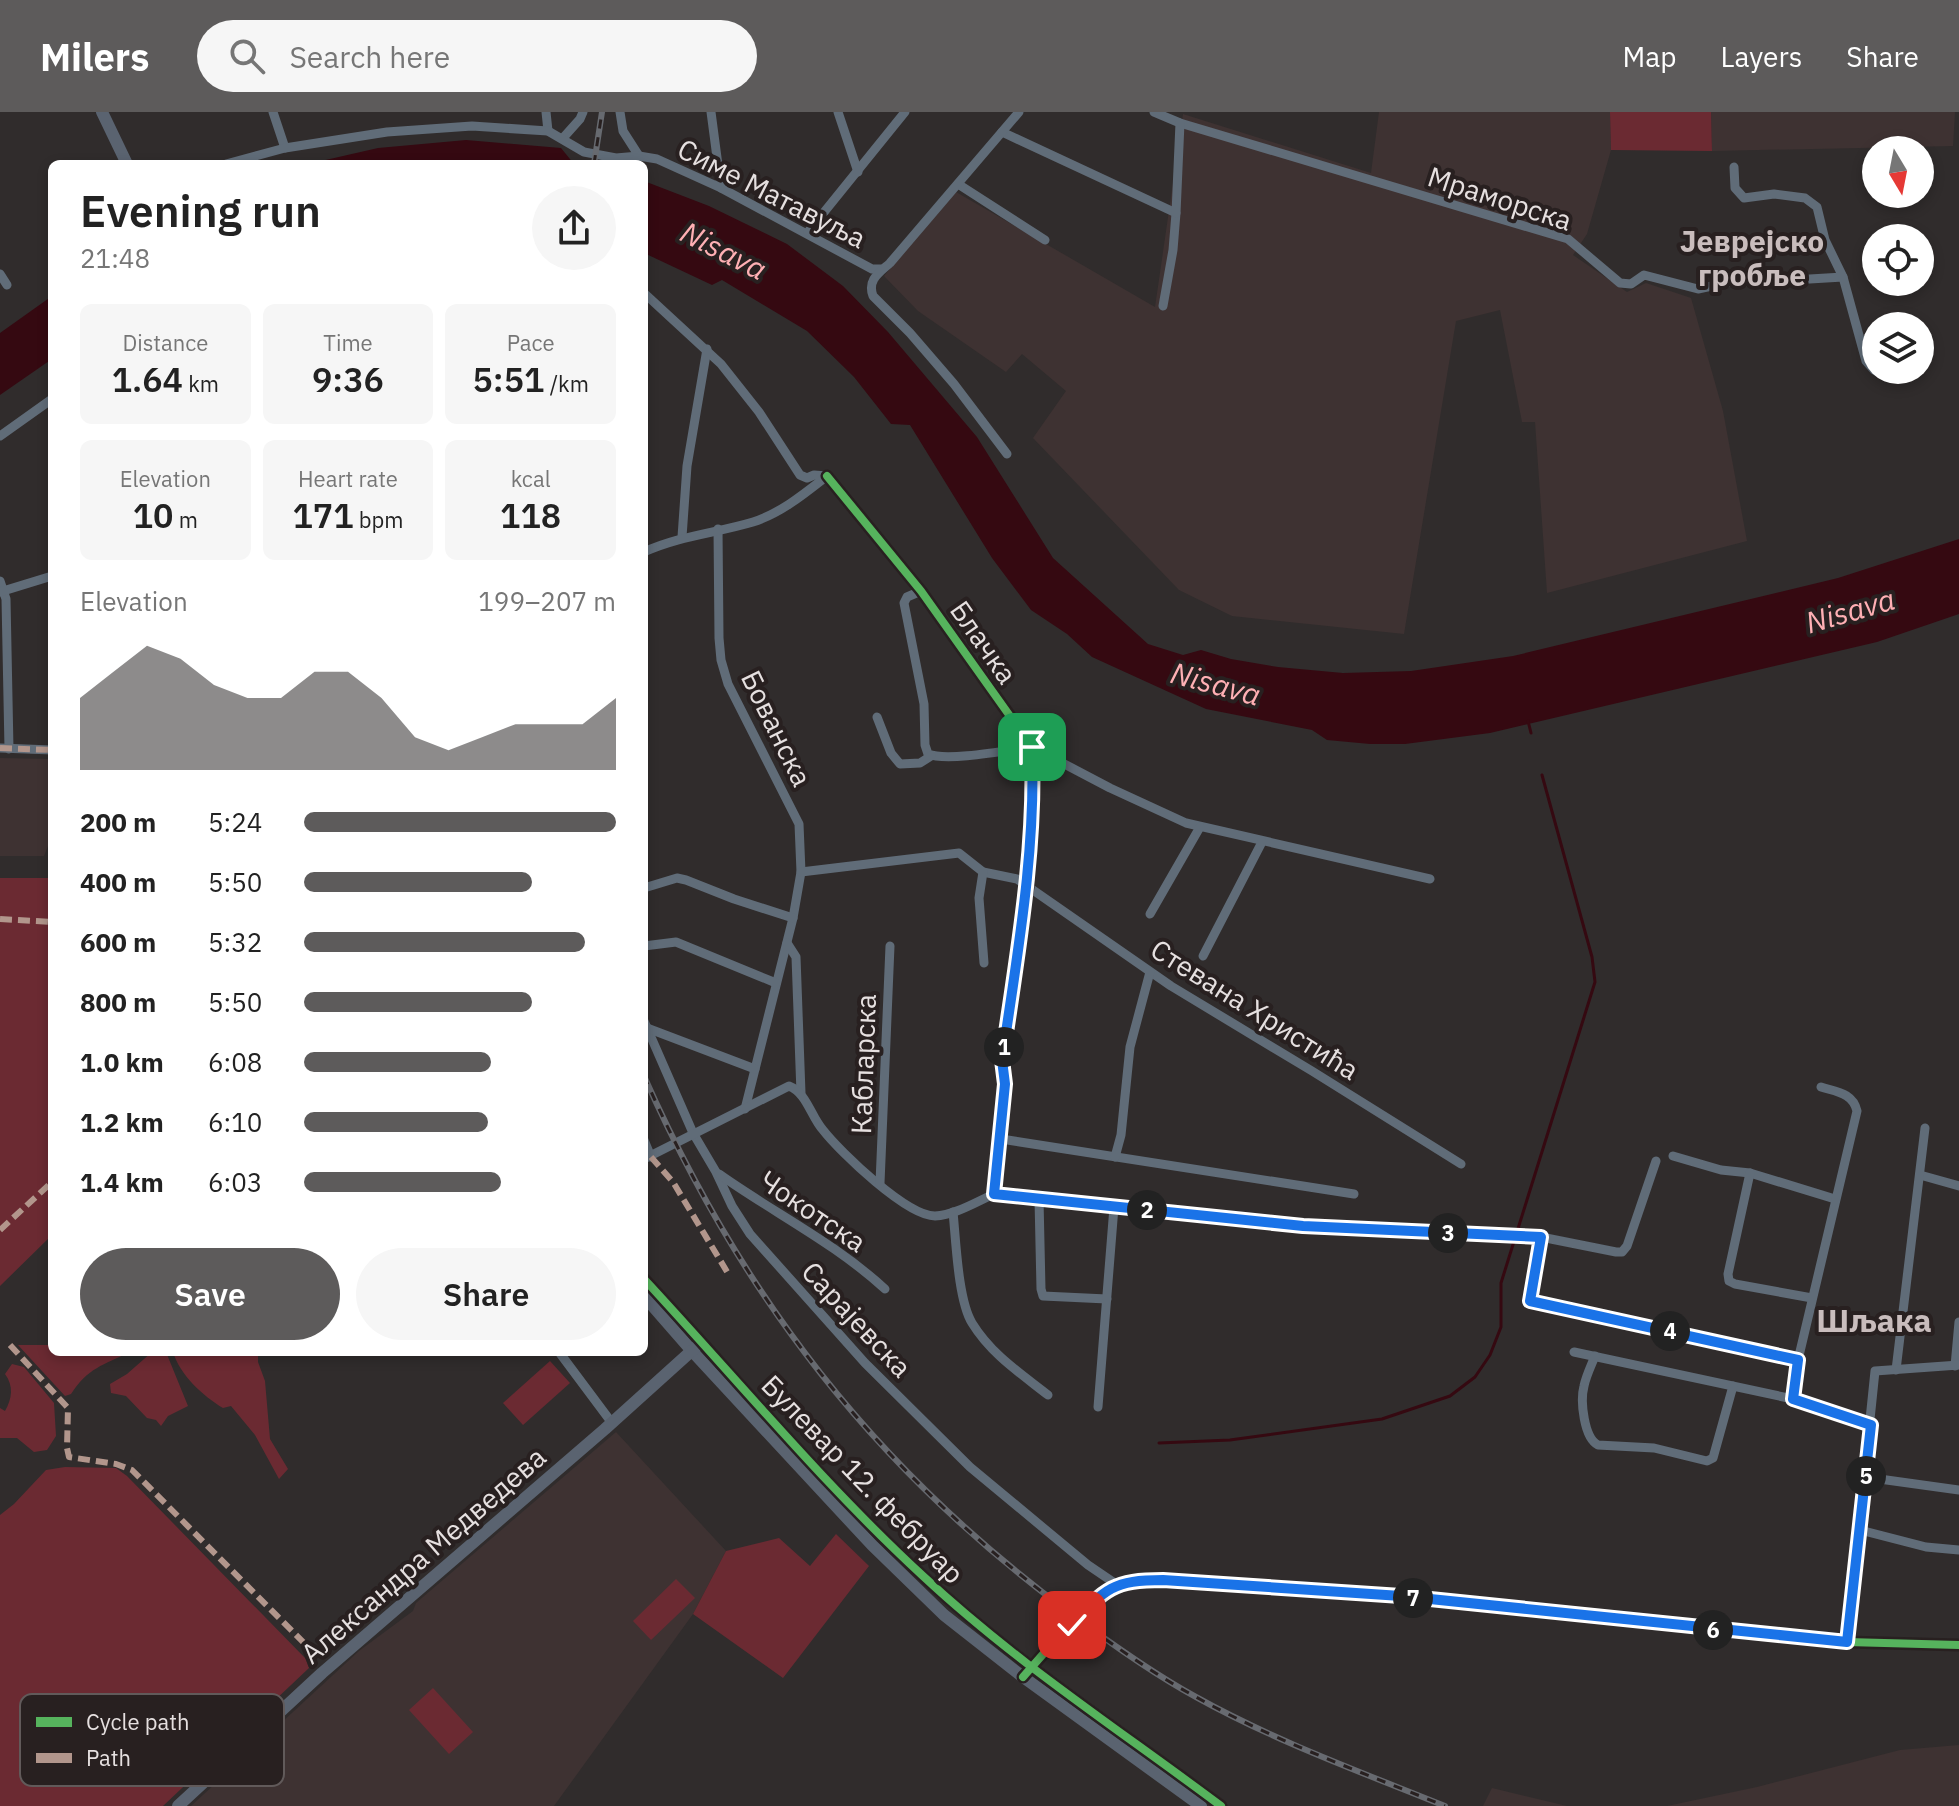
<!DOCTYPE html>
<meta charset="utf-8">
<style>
:root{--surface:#fff;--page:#f6f6f6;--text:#222;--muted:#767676;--accent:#5d5b5b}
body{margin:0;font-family:"IBM Plex Sans",sans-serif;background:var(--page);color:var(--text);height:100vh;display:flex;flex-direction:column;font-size:30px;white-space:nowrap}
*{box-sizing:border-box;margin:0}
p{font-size:26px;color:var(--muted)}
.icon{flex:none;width:44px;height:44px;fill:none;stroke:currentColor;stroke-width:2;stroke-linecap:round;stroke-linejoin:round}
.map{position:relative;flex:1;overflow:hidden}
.details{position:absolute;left:48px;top:48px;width:600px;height:1196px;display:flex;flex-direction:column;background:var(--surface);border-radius:12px;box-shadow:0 4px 12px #0003}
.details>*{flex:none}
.needle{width:52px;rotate:170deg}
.tools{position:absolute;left:1862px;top:24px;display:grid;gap:16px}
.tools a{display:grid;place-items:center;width:72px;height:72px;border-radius:50%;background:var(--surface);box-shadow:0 4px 12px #0003;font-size:40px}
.pin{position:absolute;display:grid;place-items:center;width:68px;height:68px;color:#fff;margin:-34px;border-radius:16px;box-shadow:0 4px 12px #0006}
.km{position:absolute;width:40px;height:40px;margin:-20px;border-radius:50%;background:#222;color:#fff;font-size:22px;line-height:40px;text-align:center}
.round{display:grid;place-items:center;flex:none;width:84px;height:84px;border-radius:42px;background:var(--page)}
.summary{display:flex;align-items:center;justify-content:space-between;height:136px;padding:0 32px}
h1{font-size:44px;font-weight:600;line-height:60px}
.metrics{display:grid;grid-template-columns:repeat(3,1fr);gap:12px;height:136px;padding:8px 32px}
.metrics div{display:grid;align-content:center;border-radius:12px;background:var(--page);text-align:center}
.metrics b{font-size:34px;font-weight:600}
.metrics small{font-size:22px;font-weight:400}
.metrics p{font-size:22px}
.chart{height:224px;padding:16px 32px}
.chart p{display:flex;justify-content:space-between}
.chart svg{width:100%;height:144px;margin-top:8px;fill:var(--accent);opacity:.7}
.primary-button{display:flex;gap:16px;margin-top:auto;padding:16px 32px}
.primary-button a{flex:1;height:92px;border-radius:48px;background:var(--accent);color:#fff;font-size:32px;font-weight:600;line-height:92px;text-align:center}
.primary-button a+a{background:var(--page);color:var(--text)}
ul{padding:0 32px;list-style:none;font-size:26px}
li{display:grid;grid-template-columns:128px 96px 1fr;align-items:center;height:60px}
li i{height:20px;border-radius:10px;background:var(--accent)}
header{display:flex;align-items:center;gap:48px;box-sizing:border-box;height:112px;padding:0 40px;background:var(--accent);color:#fff}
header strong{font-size:38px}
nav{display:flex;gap:44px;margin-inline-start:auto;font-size:28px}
.search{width:560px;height:72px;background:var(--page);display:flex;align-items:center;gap:20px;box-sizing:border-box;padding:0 28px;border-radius:44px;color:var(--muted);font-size:30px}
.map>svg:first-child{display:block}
.built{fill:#3e3232}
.green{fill:#6b2a32}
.water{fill:#350911}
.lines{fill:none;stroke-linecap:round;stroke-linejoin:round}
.stream{stroke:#350911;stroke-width:3}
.minor{stroke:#606c78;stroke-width:9}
.secondary{stroke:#5a6370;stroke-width:12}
.rail-casing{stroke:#676a70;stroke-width:6}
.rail{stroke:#282020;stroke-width:3;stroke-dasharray:9;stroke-linecap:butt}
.quiet{stroke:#b2968c;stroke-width:6;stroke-dasharray:12 6;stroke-linecap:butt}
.cycleway-casing{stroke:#282020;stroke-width:13}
.cycleway{stroke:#56b35d;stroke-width:8}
.route-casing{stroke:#fff;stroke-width:16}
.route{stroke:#1a73e8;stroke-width:10}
.labels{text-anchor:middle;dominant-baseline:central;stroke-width:8;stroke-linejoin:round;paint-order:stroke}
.street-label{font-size:28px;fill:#e6e0e0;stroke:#282020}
.neighbourhood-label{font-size:30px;font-weight:bold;fill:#c9bdbd;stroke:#282020}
.water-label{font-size:30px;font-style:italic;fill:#ffb0b4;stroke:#282020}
.quarter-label{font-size:32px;font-weight:bold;fill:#c9bdbd;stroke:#282020}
.key{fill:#282020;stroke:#615a5a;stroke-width:2}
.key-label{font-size:22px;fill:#e6e0e0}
</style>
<header>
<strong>Milers</strong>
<div class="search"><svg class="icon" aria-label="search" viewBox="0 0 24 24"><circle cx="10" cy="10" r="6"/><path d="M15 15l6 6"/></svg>Search here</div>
<nav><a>Map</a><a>Layers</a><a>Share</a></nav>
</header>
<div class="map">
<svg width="1959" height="1694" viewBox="0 0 1959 1694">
<rect width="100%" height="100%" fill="#302c2c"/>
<!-- built -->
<g class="built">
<polygon points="1379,0 1610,0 1611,38 1587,122 1573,143 1627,180 1646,171 1691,186 1723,299 1747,429 1547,481 1535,310 1522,310 1500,198 1456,209 1404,522 1232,504 1179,478 1033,326 1066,279 1022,242 1006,260 918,199 884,164 956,80 1155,195 1183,2 1371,61"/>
<polygon points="1711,0 1955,0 1953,34 1712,39"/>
<polygon points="0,646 52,647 52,724 44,744 0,744"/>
<polygon points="616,1320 726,1439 693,1502 554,1694 191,1694 359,1539 413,1499 416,1491"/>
<polygon points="1959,1633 1959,1694 1667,1694 1757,1675 1900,1638"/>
<polygon points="1492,1676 1567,1694 1483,1694"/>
</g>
<!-- green -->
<g class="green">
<polygon points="1610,0 1711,0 1712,39 1611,38"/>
<polygon points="0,766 52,766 52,1123 0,1174"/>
<path d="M 18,1233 L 52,1233 L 52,1240 L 130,1240 C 103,1253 88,1256 71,1282 L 65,1284 Z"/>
<polygon points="152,1240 166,1240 188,1294 168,1304 161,1314 156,1308 147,1306 126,1284 111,1281 110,1272 127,1262"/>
<path d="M 173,1240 L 258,1240 L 258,1250 L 265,1269 L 270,1327 L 288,1357 L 279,1367 L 255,1323 L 231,1294 L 223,1296 C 203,1284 180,1263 173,1240 Z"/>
<polygon points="550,1249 570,1271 523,1313 503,1291"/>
<path d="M 12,1252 L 24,1255 L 54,1291 L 56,1324 L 47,1338 L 34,1340 L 17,1326 L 0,1326 L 0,1296 L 5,1299 C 12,1287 14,1274 5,1262 Z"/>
<polygon points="65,1355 116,1356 127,1364 306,1547 309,1556 163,1694 0,1694 0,1403 14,1392 46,1358"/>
<polygon points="836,1422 869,1454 783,1566 693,1502 726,1439 779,1426 810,1454"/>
<polygon points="676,1467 695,1486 651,1528 633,1509"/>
<polygon points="433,1576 473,1620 449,1642 409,1598"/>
</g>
<!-- water -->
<g class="water">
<polygon points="466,28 561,36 574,52 308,52 378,36"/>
<polygon points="644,69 709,94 787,132 843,174 888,220 977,325 1053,446 1148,532 1183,543 1201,538 1231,547 1278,555 1343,561 1411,559 1513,544 1838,466 1959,427 1959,502 1877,530 1490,621 1405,632 1370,632 1327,628 1312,618 1206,597 1092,545 1067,522 1031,498 992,446 910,313 891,312 854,265 807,219 722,168 712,173 644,141"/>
<polygon points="52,184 52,247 0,283 0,221"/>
</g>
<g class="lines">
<!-- stream -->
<g class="stream">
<polyline points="1528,609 1531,621"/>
<polyline points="1159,1331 1230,1328 1382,1307 1450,1284 1475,1265 1490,1243 1501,1215 1501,1171 1595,870 1592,845 1542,663"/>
</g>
<!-- minor -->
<g class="minor">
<polyline points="273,0 285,36"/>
<polyline points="546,0 548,19"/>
<polyline points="620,0 623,19 639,44"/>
<polyline points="711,0 721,76"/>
<polyline points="838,0 858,60"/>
<polyline points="1154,0 1180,11 1568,127 1620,171 1631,172 1644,163 1698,177 1735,169 1745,170 1764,164 1793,168 1843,165"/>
<polyline points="1002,20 1176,101 1173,138 1163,194"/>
<polyline points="563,26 580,7 583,0"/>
<polyline points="226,52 285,36 387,20 472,14 548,19 584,40 616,46 639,44 657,47 721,76 872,157 881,157"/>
<polyline points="1734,55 1735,76 1744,86 1774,82 1805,86 1817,95 1825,128 1843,165 1866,249 1874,258 1884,264"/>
<polyline points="958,72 1045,128"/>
<polyline points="1176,101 1180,11"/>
<polyline points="808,120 905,0"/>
<polyline points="0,162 7,173"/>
<polyline points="644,181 721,252 759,300 800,363 807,366 814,363 827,364"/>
<polyline points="0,324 52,287"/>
<path d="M 1007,342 L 954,272 L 910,221 L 873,184 C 867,168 879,161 890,151 L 1019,0"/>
<polyline points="827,364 921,479 1032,635 1034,672 1028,775 1002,948 1005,972 994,1082"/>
<polyline points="718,417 719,526 721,548 728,572 799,712 801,760 793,806 745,997"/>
<polyline points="682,425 687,354 707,237"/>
<path d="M 644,440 C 679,424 716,421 753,410 C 781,401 804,382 827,364"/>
<polyline points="0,469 6,487 9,637"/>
<path d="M 921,479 L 907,485 L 904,491 L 924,592 L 925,633 L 928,642 C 947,650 1009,638 1032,635"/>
<polyline points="0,480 52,464"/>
<polyline points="877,605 891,641 900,652 920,651 931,644"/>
<polyline points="1032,635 1110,676 1186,711 1430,767"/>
<polyline points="0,636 52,638"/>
<polyline points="801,760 959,741 983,760 1017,767 1171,874 1312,959 1461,1052"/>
<polyline points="983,760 979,786 984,851"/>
<polyline points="644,776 677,766 686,768 734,787 793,806"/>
<polyline points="1150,802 1200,715"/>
<polyline points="787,831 796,845 801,981"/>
<polyline points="644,834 676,830 776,871"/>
<polyline points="1203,844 1262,730"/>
<polyline points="644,909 693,1021 716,1060 732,1094 750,1122 865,1251 970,1355 1088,1453 1116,1472"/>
<polyline points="647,916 755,957"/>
<polyline points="1001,1027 1354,1082"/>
<polyline points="644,1028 651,1045"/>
<polyline points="1673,1044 1721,1058 1750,1061 1835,1087"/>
<polyline points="1115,1045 1121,1023 1130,935 1150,860"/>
<path d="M 644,1047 L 789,974 C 807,981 811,1005 823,1018 C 841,1041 907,1104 935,1104 C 955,1103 976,1090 994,1082"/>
<polyline points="1750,1061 1728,1162 1729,1169 1735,1172 1812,1186"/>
<path d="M 719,1062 C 774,1101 835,1131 885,1177"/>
<polyline points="1920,1063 1959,1074"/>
<polyline points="880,1071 890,834"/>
<polyline points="994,1082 1303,1114 1541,1125 1616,1140 1622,1140 1627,1134 1656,1049"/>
<polyline points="1039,1087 1041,1177 1043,1184 1107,1187"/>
<path d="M 953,1100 C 956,1129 958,1188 972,1211 C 991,1242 1020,1261 1048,1283"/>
<polyline points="1541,1125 1530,1189 1798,1248"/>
<polyline points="559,1240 612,1311"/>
<polyline points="1574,1240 1793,1287 1871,1313"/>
<path d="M 1595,1244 C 1591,1254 1586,1264 1584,1274 C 1580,1289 1584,1326 1598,1333 L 1654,1336 L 1707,1349 L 1713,1346 L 1733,1274"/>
<polyline points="1955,1254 1959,1210"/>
<polyline points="1896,1258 1925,1016"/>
<path d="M 1793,1287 L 1798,1248 L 1857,999 C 1853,981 1837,980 1821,975"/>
<polyline points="1098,1295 1114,1095"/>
<polyline points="1865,1365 1959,1378"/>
<polyline points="1860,1418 1926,1435 1959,1438"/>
<polyline points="1847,1530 1875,1259 1959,1253"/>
<polyline points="1029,1558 1100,1483 1116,1472 1148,1468 1401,1484 1847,1530 1959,1533"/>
</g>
<!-- secondary -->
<g class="secondary">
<polyline points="102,0 127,52"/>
<path d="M 644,1167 C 736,1266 823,1372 923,1464 C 1015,1550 1121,1619 1221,1694"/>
<polyline points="644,1184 692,1239 872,1433 944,1503 1023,1565 1201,1694"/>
<polyline points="178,1694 322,1561 605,1317 697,1234"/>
</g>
<!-- rail casing -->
<g class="rail-casing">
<g id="rail">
<polyline points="594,52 602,0"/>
<path d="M 644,964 C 742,1185 875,1357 1070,1501 C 1110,1531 1152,1561 1196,1585 C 1275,1629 1361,1660 1445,1694"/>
</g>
</g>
<!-- rail -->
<use href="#rail" class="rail"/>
<!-- quiet -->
<g class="quiet">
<polyline points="0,636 52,638"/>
<polyline points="0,807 52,810"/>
<polyline points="651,1045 673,1070 729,1163"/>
<polyline points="0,1118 52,1070"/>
<polyline points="10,1233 68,1296 67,1336 69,1345 116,1352 132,1358 321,1548"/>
</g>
<!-- cycleway casing -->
<g class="cycleway-casing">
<g id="cycleway">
<polyline points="827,364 921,479 1032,635 1034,672 1028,775 1002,948 1005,972 994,1082"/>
<path d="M 644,1167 C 736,1266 823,1372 923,1464 C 1015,1550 1121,1619 1221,1694"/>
<path d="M 1023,1565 C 1044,1542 1092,1482 1119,1472 C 1133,1467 1149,1468 1163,1468 L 1401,1484 L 1847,1530 L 1959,1533"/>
</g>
</g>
<!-- cycleway -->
<use href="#cycleway" class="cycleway"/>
</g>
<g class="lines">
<!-- route casing -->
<g class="route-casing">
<path id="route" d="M 1032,635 C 1036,741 1017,843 1002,948 L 1005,972 L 994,1082 L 1303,1114 L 1541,1125 L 1530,1189 L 1798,1248 L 1793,1287 L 1871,1313 L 1847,1530 L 1401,1484 L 1163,1468 C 1114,1468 1105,1476 1072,1513"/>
</g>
<!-- route -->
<use href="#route" class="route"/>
</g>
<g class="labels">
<!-- street labels -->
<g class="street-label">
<text transform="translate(772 81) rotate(27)">Симе Матавуља</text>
<text transform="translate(1500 86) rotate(18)">Мраморска</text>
<text transform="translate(984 530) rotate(55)">Блачка</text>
<text transform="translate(777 616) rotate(64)">Бованска</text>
<text transform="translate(1255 897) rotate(32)">Стевана Христића</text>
<text transform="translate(863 952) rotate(-88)">Кабларска</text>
<text transform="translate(813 1099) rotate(34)">Чокотска</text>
<text transform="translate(857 1207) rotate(47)">Сарајевска</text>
<text transform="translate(863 1367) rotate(46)">Булевар 12. фебруар</text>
<text transform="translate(423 1443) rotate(-41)">Александра Медведева</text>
</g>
<!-- neighbourhood labels -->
<g class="neighbourhood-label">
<text x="1752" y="128">Јеврејско<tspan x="1752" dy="34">гробље</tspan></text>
</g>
<!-- water labels -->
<g class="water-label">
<text transform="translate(724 138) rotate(27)">Nisava</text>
<text transform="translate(1850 498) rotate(-16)">Nisava</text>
<text transform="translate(1216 571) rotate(15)">Nisava</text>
</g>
<!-- quarter labels -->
<g class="quarter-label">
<text x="1874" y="1208">Шљака</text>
</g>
</g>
<!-- legend -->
<rect x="20" y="1582" width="264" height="92" rx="12" class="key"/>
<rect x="36" y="1605" width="36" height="10" fill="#56b35d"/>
<rect x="36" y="1641" width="36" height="10" fill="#b2968c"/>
<g class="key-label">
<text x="86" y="1618">Cycle path</text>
<text x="86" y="1654">Path</text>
</g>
</svg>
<div class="tools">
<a><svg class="needle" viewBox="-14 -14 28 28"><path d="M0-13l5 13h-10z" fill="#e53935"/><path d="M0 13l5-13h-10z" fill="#767676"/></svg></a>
<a><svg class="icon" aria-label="locate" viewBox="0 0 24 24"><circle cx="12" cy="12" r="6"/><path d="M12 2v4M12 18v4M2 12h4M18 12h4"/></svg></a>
<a><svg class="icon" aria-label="layers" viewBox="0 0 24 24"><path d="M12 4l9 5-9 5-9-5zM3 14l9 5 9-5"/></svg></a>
</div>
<div class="pin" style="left:1032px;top:635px;background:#1e9e55"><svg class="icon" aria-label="arrive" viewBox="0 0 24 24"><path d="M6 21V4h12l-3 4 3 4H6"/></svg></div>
<div class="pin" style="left:1072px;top:1513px;background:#d93025"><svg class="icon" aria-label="check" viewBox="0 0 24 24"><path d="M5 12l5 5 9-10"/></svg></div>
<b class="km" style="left:1004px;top:935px">1</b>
<b class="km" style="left:1147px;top:1098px">2</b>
<b class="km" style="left:1448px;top:1121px">3</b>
<b class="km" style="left:1670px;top:1219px">4</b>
<b class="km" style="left:1866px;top:1364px">5</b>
<b class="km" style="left:1713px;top:1518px">6</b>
<b class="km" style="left:1413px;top:1486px">7</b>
<section class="details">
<div class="summary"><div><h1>Evening run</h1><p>21:48</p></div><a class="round"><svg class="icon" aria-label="share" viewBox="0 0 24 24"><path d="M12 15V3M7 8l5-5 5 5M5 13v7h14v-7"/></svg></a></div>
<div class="metrics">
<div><p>Distance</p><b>1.64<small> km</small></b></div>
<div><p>Time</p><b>9:36</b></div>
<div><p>Pace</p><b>5:51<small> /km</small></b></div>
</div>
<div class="metrics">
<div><p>Elevation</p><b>10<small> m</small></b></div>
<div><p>Heart rate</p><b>171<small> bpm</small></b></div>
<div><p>kcal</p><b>118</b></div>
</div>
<div class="chart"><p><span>Elevation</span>199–207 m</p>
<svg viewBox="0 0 160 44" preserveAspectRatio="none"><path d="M0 44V22L10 14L20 6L30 10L40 18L50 22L60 22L70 14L80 14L90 22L100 34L110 38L120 34L130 30L140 30L150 30L160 22V44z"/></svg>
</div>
<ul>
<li><b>200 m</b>5:24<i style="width:100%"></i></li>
<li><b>400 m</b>5:50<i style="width:73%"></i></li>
<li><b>600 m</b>5:32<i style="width:90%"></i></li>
<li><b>800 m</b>5:50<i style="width:73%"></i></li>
<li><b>1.0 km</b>6:08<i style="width:60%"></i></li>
<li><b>1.2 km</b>6:10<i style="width:59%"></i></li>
<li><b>1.4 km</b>6:03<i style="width:63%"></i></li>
</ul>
<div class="primary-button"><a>Save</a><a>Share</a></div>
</section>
</div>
